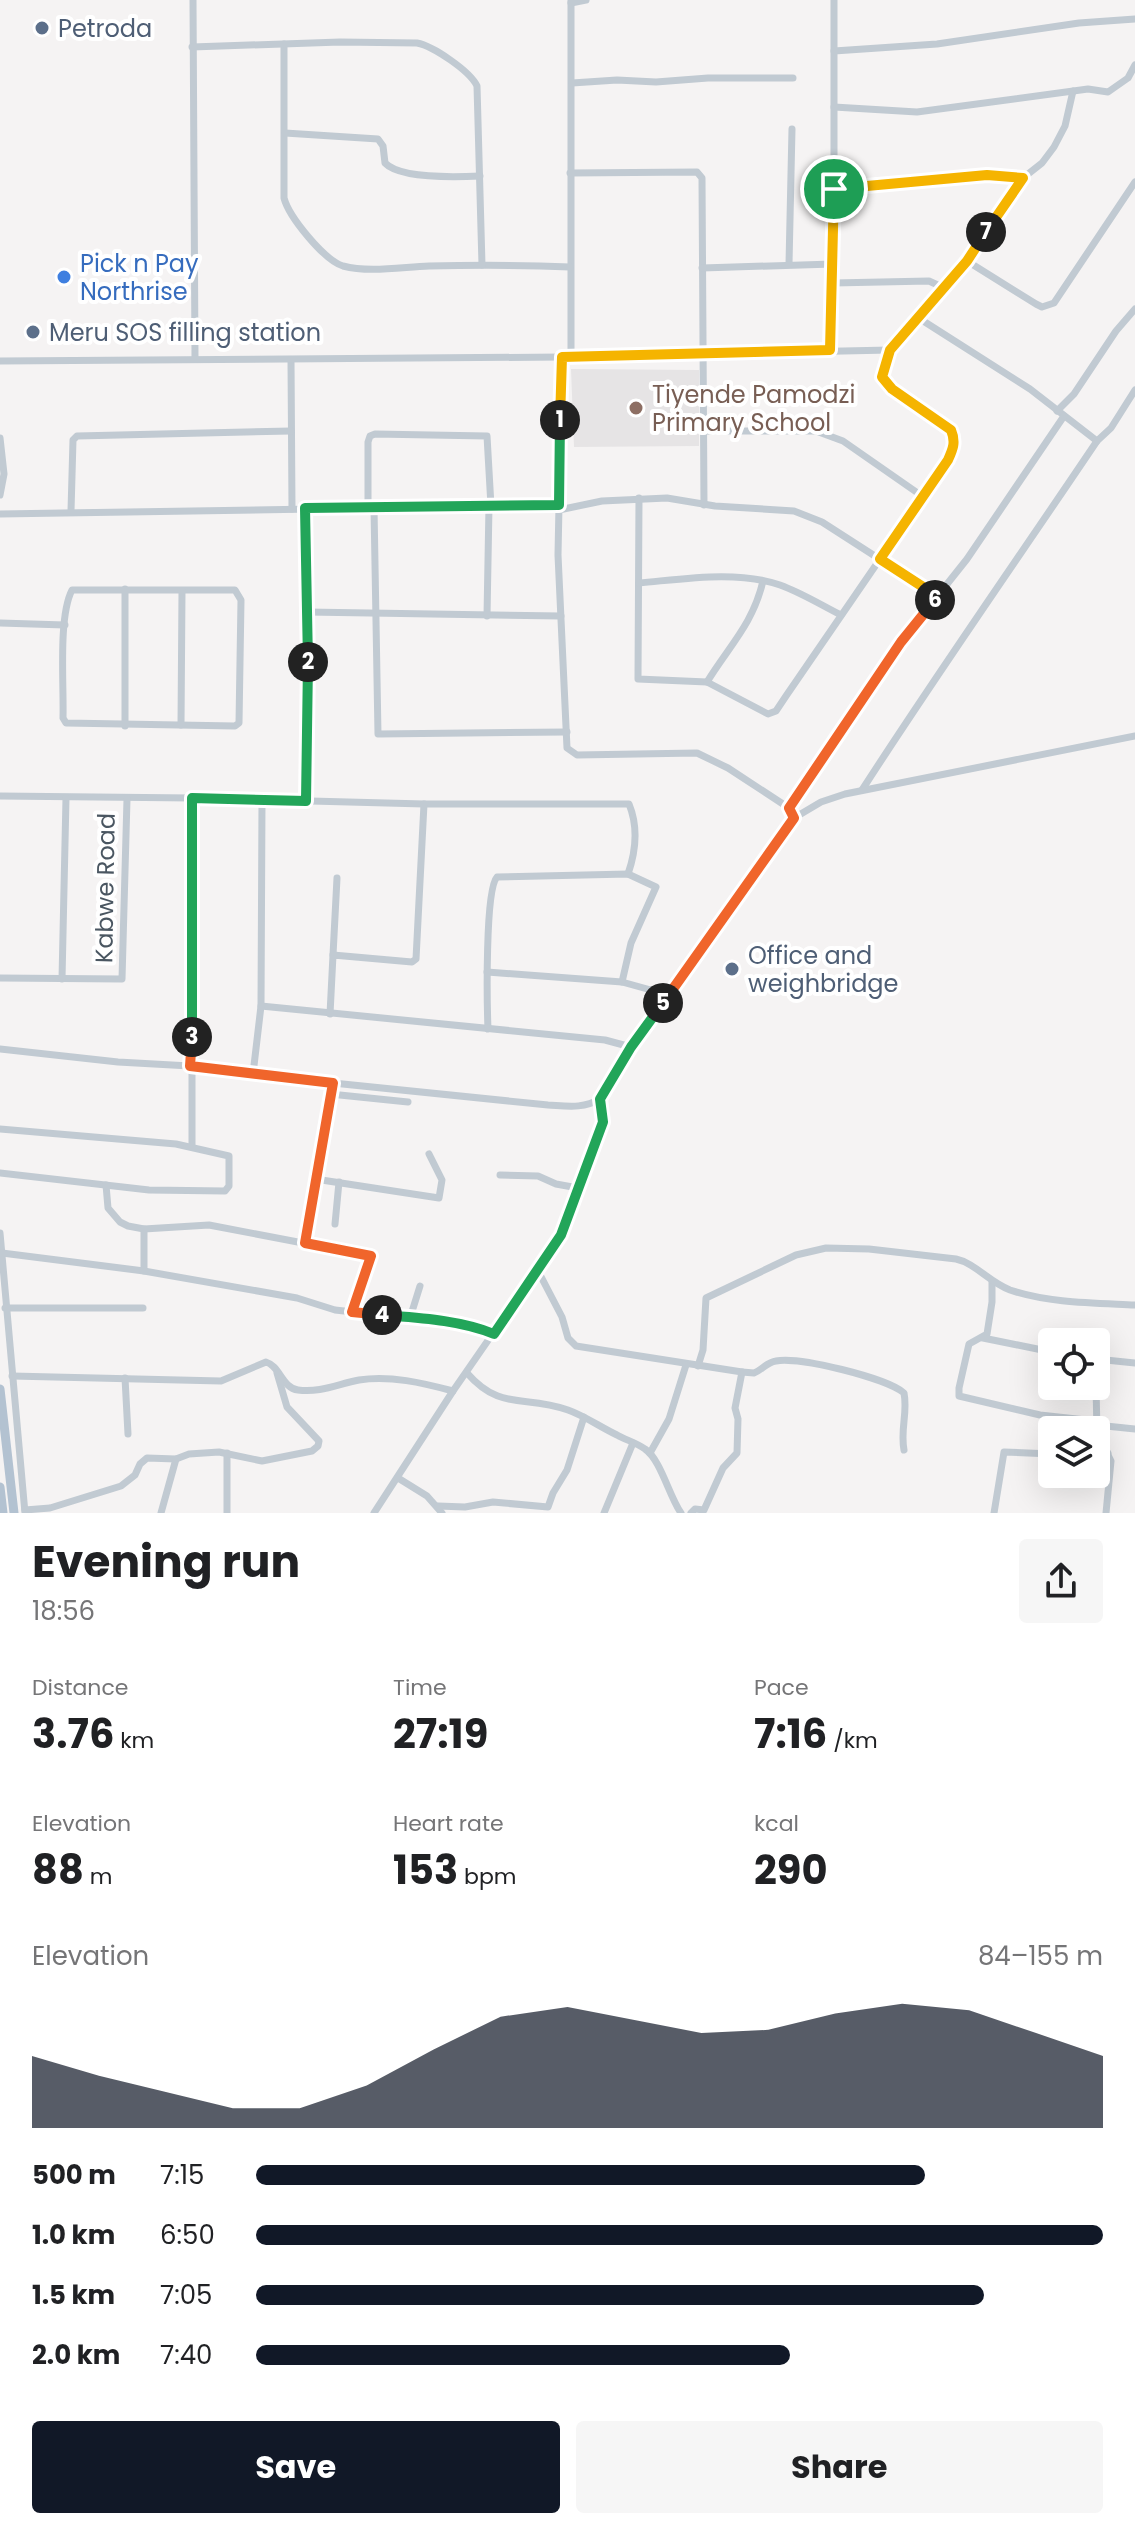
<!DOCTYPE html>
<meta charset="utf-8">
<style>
:root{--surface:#fff;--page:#f6f6f6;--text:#202124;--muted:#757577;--accent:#111827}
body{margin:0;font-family:Poppins,sans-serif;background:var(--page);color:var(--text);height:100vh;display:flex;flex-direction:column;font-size:30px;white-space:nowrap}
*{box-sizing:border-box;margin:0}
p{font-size:26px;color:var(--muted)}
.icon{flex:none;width:44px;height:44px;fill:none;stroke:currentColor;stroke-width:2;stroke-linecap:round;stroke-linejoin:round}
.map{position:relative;height:1513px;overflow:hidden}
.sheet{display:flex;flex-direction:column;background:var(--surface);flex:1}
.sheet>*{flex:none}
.buttons{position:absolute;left:1038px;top:1328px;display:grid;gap:16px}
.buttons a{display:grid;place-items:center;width:72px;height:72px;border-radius:8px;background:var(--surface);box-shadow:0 8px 32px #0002;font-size:40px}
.pin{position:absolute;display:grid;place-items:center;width:68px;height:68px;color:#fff;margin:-34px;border:4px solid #fff;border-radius:50%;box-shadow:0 2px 8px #0007}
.km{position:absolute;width:40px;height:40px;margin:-20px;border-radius:50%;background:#222;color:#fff;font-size:22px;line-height:40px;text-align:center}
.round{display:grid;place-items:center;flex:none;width:84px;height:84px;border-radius:8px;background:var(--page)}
.summary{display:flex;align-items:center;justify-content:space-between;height:136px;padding:0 32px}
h1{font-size:44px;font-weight:700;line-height:60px}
.figures{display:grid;grid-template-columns:repeat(3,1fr);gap:12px;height:136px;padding:8px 32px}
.figures div{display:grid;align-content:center}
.figures b{font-size:40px;font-weight:700}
.figures small{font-size:22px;font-weight:400}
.figures p{font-size:22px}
.chart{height:224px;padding:16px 32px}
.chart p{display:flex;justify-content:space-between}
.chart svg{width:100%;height:144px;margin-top:8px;fill:var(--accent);opacity:.7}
.button{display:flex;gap:16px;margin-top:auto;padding:16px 32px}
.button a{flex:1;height:92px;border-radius:8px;background:var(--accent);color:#fff;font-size:32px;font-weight:700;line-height:92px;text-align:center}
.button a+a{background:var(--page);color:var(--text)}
ul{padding:0 32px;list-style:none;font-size:26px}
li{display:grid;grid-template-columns:128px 96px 1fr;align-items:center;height:60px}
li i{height:20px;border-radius:10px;background:var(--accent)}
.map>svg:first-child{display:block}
.education{fill:#e6e4e5}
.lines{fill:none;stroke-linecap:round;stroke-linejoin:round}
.minor{stroke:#c1cad2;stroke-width:7}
.major{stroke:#b3c2d1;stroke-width:9}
.split-1-casing{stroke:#fff;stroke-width:16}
.split-2-casing{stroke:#fff;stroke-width:16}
.split-3-casing{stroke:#fff;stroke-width:16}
.split-4-casing{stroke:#fff;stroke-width:16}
.split-5-casing{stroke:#fff;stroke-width:16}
.split-6-casing{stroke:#fff;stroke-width:16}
.split-7-casing{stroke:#fff;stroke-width:16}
.split-8-casing{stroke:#fff;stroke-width:16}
.split-1{stroke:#f5b400;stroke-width:10}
.split-2{stroke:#22a559;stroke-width:10}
.split-3{stroke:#22a559;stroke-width:10}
.split-4{stroke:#f0652b;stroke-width:10}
.split-5{stroke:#22a559;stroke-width:10}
.split-6{stroke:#f0652b;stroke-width:10}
.split-7{stroke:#f5b400;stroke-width:10}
.split-8{stroke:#f5b400;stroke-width:10}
.service-dot{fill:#5c6f8a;stroke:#fff;stroke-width:3}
.shop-dot{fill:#3f7fe0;stroke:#fff;stroke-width:3}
.education-dot{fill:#8d6e63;stroke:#fff;stroke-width:3}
.labels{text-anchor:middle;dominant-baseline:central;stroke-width:8;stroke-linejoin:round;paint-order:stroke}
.service-label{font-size:24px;fill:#4e5e75;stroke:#fff;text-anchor:start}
.shop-label{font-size:24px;fill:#366cbe;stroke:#fff;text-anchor:start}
.education-label{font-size:24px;fill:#785e54;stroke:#fff;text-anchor:start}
.street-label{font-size:24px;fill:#4a5661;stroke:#fff}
</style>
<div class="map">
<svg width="1135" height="1513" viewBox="0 0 1135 1513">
<rect width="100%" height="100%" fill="#f5f3f3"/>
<!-- education -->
<polygon class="education" points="571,369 699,370 699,446 574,447"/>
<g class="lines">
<!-- minor -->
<g class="minor">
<polyline points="193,0 195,358"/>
<polyline points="571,0 571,357"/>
<polyline points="571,3 586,0"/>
<path d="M 284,44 L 284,198 C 289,217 324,260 343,266 C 369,273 402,267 429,266 C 476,265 523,265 570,267"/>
<path d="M 192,47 L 340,42 L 417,43 C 433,46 470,71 477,86 L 482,265"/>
<polyline points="834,51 937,44 1079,23 1135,19"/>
<polyline points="572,83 617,80 656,82 708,78 793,78"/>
<polyline points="834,107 917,112 1088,89 1108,92 1128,78 1135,65"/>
<path d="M 285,133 L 378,139 L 383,146 L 385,163 C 400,179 458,177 480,176"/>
<polyline points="570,173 697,172 702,178 704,505"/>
<polyline points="834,189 987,175 1023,178"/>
<polyline points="967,261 1036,304 1042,307 1054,303 1135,182"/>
<polyline points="789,264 792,129"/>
<polyline points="702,268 833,264"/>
<polyline points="833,283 929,281 942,287"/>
<polyline points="917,317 967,261 1023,178 1042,163 1054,147 1065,126 1073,91"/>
<polyline points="830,350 834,189 834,0"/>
<polyline points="562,357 558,555 567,748 577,755 697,753 728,768 789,808 794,818"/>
<polyline points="291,360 292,509"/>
<polyline points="0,361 562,357 890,350"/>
<polyline points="1057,411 1074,394 1116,331 1135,309"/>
<polyline points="703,431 816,431 843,441 922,496"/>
<polyline points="0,438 4,474 0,495"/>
<polyline points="639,498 638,679 707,682 768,714 776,711 786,696 948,460 954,447 951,430 892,389 882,377 890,350 917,317 1030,389 1097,441"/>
<polyline points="305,508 308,662 306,801"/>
<polyline points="368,508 368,442 370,436 375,434 487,436 491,506"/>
<polyline points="374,508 378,734 567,732"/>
<polyline points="559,510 602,501 667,498 715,506 794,511 822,522 937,596"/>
<polyline points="71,511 73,440 77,436 291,431"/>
<polyline points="0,514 559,505"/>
<path d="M 639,583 C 684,579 736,570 780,585 C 802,593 821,605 841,615"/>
<polyline points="125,589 125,726"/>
<path d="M 72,590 L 235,590 L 241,600 L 239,723 L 235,726 L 66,723 L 63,718 C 64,685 58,617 72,590 Z"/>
<polyline points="307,612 561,616"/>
<polyline points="487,616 489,506"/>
<polyline points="0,623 65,625"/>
<path d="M 707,682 C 729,646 753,624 763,581"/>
<polyline points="181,725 182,591"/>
<path d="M 862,790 C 938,672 1019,557 1097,441 L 1111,428 L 1135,390"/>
<path d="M 0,796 L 192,798 L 424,804 L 629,804 C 638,826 636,851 628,874"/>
<polyline points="789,808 901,642 967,559 1064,416"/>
<polyline points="333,955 337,878"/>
<polyline points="487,972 622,982 669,995"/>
<polyline points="0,978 122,979 127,799"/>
<polyline points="62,979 66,798"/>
<polyline points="261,1006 605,1040 631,1047"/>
<polyline points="330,1014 333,955 412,962 416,959 424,804"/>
<path d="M 488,1029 C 487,1004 485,890 497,877 L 628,874 L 656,887 L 631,943 L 622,982"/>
<path d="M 0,1049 L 118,1062 L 190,1066 L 333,1083 L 548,1105 C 567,1106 583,1109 600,1099 L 631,1047 L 794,818 L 821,802 L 845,794 L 1135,736"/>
<polyline points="253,1074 261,1006 262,800"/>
<polyline points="330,1094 408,1102"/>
<polyline points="0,1129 176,1144 229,1156 229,1186 225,1191 149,1190 0,1173"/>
<polyline points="192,1147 192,798"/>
<polyline points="500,1175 538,1176 556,1184 578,1188"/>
<polyline points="315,1179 439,1198 442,1180 429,1154"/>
<polyline points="106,1185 108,1208 120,1222 128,1226 144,1229 209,1225 371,1256 352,1312"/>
<polyline points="335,1224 339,1182"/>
<polyline points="0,1233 25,1513"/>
<polyline points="305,1243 333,1083"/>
<polyline points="2,1253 144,1271 297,1298 335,1310 453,1323 494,1334"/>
<polyline points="537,1269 562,1317 568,1338 576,1346 742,1372 735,1408 738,1419 737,1453 723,1468 704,1510 695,1509 691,1513"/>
<polyline points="144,1271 144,1229"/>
<polyline points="992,1282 992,1302 987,1334 969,1344 959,1388 959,1396 1040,1415 1095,1421 1106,1426 1135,1429"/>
<polyline points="5,1308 143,1308"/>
<polyline points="410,1318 420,1286"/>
<polyline points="983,1338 1052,1352"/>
<polyline points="1096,1359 1135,1363"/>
<path d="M 698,1366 L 703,1350 L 706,1298 L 796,1255 L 826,1248 L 869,1249 L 956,1259 C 975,1263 989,1282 1010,1290 C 1048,1303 1095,1303 1135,1305"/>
<path d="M 742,1372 L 754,1373 C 762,1370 767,1362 776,1361 C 798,1356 887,1378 904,1393 C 908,1413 900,1429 904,1450"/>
<path d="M 467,1373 C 501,1412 524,1394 568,1410 C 585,1416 600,1427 617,1435 C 626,1440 637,1443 645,1449 C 661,1460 669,1496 681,1513"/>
<path d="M 12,1376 L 221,1381 L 266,1362 C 280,1366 282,1388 298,1390 C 320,1393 338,1384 359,1380 C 390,1375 423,1383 453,1391"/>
<polyline points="125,1378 128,1434"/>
<polyline points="1096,1386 1097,1433 1111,1461 1106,1513"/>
<polyline points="227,1453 227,1513"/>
<polyline points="650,1453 669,1419 686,1365"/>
<polyline points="1096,1458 1108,1453"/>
<polyline points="398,1478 427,1496 442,1513"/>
<polyline points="438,1506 465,1507 493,1502 548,1507 553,1493 567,1470 584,1417"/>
<polyline points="25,1510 50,1508 121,1486 135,1475 140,1464 147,1458 176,1459 189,1454 219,1452 262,1461 312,1451 318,1446 319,1441 287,1407 277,1373"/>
<polyline points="161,1513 176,1459"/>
<polyline points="374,1513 453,1391 561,1235 603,1122 600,1099"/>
<polyline points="604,1513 633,1443"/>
<polyline points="994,1513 1004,1452 1052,1454"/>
</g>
<!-- major -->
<g class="major">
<polyline points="0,1389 14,1513"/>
<polyline points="0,1487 3,1513"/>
</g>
</g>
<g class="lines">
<!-- split-1 casing -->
<g class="split-1-casing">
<polyline id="split-1" points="560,420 562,357 830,350 834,189"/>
</g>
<!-- split-2 casing -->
<g class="split-2-casing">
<polyline id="split-2" points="308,662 305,508 559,505 560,420"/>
</g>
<!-- split-3 casing -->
<g class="split-3-casing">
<polyline id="split-3" points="192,1037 192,798 306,801 308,662"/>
</g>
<!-- split-4 casing -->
<g class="split-4-casing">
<polyline id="split-4" points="192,1037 190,1066 333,1083 305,1243 371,1256 352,1312 382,1315"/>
</g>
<!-- split-5 casing -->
<g class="split-5-casing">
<path id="split-5" d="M 382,1315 C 419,1318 460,1320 494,1334 L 561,1235 L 603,1122 L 600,1099 L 631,1047 L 663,1003"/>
</g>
<!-- split-6 casing -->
<g class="split-6-casing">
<polyline id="split-6" points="663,1003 794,818 789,808 901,642 935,600"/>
</g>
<!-- split-7 casing -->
<g class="split-7-casing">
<path id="split-7" d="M 935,600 L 937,596 L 880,559 L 948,460 C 953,449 956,442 951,430 L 892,389 L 882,377 L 890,350 L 967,261 L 986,232"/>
</g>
<!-- split-8 casing -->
<g class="split-8-casing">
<polyline id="split-8" points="834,189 987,175 1023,178 986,232"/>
</g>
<!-- split-1 -->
<use href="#split-1" class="split-1"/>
<!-- split-2 -->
<use href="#split-2" class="split-2"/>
<!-- split-3 -->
<use href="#split-3" class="split-3"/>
<!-- split-4 -->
<use href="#split-4" class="split-4"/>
<!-- split-5 -->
<use href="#split-5" class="split-5"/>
<!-- split-6 -->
<use href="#split-6" class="split-6"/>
<!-- split-7 -->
<use href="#split-7" class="split-7"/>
<!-- split-8 -->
<use href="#split-8" class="split-8"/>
</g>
<!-- markers -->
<g class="service-dot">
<circle cx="42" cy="28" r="8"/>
<circle cx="33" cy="332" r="8"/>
<circle cx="732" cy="969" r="8"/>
</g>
<circle class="shop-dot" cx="64" cy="277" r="8"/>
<circle class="education-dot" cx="636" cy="408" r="8"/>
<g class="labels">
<!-- service labels -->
<g class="service-label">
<text x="58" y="28">Petroda</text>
<text x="49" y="332">Meru SOS filling station</text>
<text x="748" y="955">Office and<tspan x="748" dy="28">weighbridge</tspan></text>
</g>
<!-- shop labels -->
<g class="shop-label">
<text x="80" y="263">Pick n Pay<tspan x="80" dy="28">Northrise</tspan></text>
</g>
<!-- education labels -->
<g class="education-label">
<text x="652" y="394">Tiyende Pamodzi<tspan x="652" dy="28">Primary School</tspan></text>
</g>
<!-- street labels -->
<g class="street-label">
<text transform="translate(105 888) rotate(-89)">Kabwe Road</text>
</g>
</g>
</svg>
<div class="buttons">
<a><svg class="icon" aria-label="locate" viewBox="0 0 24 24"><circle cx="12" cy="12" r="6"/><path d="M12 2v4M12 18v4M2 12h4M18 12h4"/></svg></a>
<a><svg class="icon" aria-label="layers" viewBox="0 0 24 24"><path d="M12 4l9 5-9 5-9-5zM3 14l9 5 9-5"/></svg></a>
</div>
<div class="pin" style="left:834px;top:189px;background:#1e9e55"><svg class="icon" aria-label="arrive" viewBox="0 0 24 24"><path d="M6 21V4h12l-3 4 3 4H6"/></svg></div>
<b class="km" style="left:560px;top:420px">1</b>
<b class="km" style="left:308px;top:662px">2</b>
<b class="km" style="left:192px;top:1037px">3</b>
<b class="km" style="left:382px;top:1315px">4</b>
<b class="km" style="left:663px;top:1003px">5</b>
<b class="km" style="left:935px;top:600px">6</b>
<b class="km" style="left:986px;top:232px">7</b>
</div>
<section class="sheet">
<div class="summary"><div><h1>Evening run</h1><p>18:56</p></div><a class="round"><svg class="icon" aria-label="share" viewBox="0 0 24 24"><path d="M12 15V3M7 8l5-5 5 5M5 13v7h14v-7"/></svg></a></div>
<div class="figures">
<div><p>Distance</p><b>3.76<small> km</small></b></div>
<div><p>Time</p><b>27:19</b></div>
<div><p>Pace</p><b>7:16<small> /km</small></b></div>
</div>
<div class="figures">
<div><p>Elevation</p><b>88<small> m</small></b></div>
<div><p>Heart rate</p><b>153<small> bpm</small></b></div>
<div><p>kcal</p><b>290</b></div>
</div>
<div class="chart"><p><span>Elevation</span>84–155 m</p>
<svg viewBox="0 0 160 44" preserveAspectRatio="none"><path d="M0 44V22L10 28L20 33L30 38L40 38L50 31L60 20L70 10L80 7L90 11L100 15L110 14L120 9L130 6L140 8L150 15L160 22V44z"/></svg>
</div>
<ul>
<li><b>500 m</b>7:15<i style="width:79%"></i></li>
<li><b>1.0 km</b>6:50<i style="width:100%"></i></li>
<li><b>1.5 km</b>7:05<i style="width:86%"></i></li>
<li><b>2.0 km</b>7:40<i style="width:63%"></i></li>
</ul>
<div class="button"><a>Save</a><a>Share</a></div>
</section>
